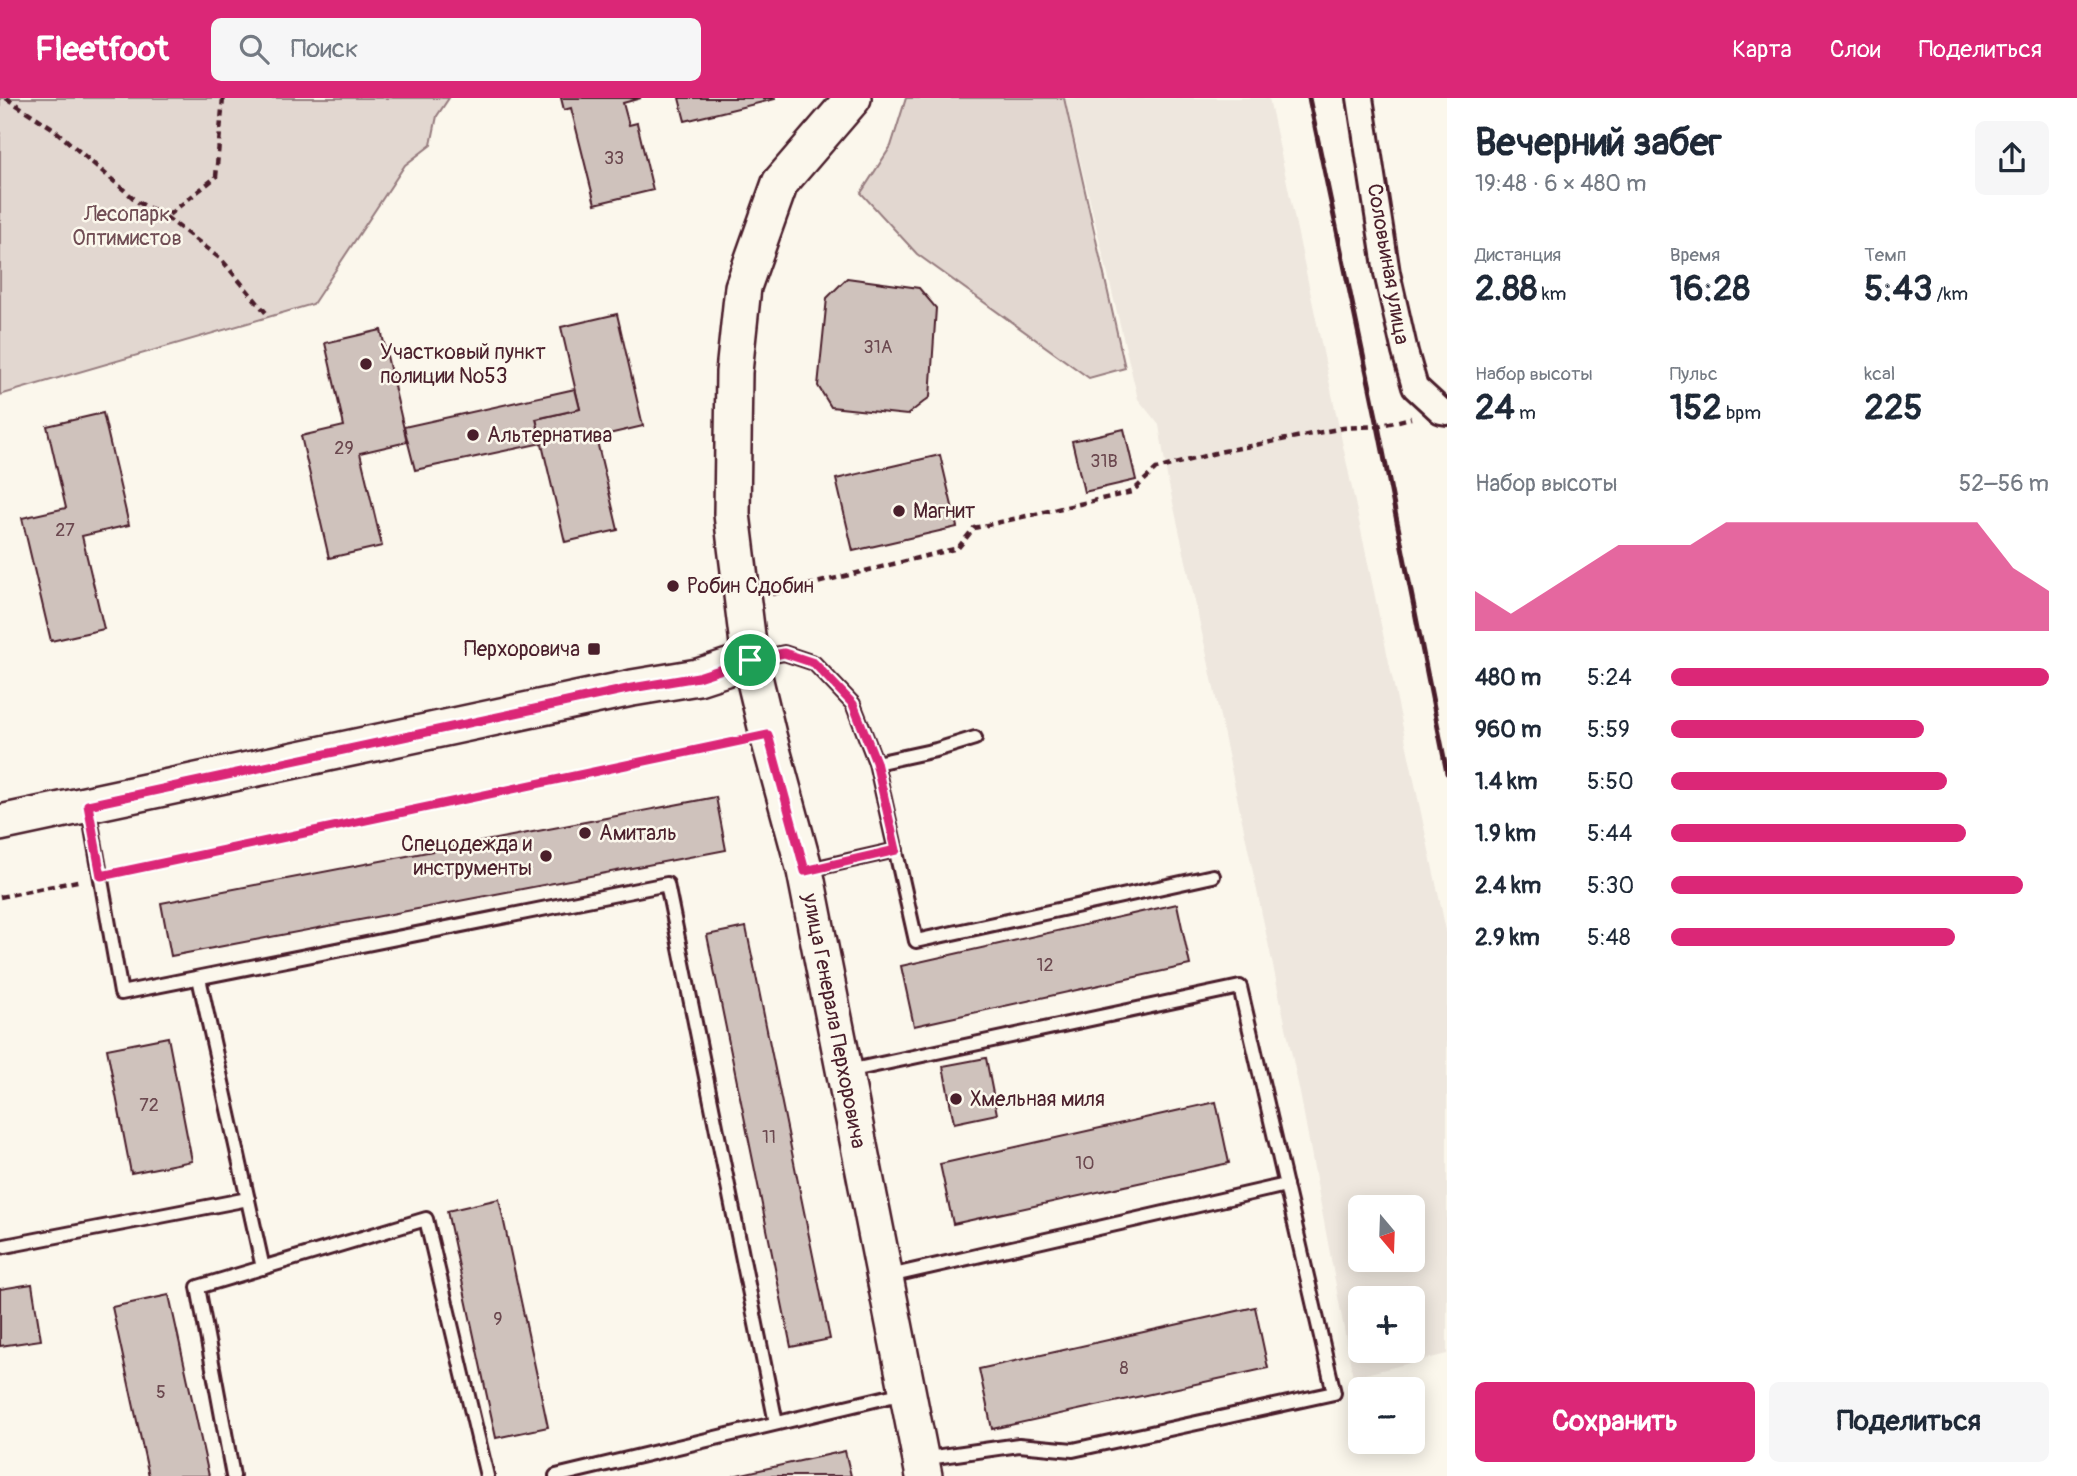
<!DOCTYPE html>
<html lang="ru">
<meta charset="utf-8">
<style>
:root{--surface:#fff;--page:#f6f6f7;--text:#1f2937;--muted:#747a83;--accent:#db2777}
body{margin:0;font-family:Pangolin,sans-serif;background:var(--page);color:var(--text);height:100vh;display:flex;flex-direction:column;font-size:26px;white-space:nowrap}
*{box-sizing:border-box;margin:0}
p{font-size:23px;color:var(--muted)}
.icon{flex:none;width:38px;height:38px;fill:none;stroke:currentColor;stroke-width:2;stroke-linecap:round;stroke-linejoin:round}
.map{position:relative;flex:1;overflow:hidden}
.sheet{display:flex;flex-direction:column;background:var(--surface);width:630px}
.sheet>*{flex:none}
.needle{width:46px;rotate:161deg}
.controls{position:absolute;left:1348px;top:1097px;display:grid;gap:14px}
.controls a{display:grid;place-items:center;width:77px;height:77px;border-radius:10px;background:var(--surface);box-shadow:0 4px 18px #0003;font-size:35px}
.pin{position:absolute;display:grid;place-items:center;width:60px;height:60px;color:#fff;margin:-30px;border:4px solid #fff;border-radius:50%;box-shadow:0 2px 7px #0007}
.round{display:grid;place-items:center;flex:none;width:74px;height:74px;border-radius:10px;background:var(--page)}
.overview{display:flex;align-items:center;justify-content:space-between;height:119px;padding:0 28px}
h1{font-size:38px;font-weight:700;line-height:52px}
.stats{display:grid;grid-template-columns:repeat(3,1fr);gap:10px;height:119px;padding:7px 28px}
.stats div{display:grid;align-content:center}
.stats b{font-size:35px;font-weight:700}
.stats small{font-size:19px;font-weight:400}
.stats p{font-size:19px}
.chart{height:196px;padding:14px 28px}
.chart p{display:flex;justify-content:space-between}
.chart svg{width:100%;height:126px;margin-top:7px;fill:var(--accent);opacity:.7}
.button{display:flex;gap:14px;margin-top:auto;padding:14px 28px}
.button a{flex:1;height:80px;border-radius:10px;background:var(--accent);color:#fff;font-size:28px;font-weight:700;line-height:80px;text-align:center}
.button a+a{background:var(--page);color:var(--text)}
ul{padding:0 28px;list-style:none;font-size:23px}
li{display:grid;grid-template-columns:112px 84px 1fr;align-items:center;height:52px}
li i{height:18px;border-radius:9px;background:var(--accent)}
header{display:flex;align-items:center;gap:42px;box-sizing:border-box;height:98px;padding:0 35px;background:var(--accent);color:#fff}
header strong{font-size:33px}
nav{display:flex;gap:38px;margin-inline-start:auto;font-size:24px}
.search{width:490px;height:63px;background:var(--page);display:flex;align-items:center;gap:18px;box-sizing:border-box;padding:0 24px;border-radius:10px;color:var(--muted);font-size:26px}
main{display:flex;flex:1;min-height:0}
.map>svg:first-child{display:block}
.built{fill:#eee7de;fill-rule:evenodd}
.green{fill:#e2d7d0;stroke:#967b7e;stroke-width:2}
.building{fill:#cfc2bc;stroke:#4a1f2b;stroke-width:2}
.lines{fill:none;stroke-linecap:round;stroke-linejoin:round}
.lane-casing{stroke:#4a1f2b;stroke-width:18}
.street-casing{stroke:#4a1f2b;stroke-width:30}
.secondary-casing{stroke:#4a1f2b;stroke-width:40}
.path{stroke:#4a1f2b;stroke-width:4.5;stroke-dasharray:7 5;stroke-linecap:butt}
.lane{stroke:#fbf7ec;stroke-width:12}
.street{stroke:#fbf7ec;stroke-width:24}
.secondary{stroke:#fbf7ec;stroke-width:35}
.rail{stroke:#4a1f2b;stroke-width:5}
.route-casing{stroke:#fff;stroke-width:14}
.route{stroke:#db2777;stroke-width:9}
.poi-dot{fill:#4a1f2b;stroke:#fbf7ec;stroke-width:2.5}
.labels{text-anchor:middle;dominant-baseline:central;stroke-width:5;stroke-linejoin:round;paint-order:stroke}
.number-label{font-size:18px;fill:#6b484f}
.park-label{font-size:21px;fill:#704d54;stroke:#fbf7ec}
.street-label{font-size:21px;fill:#4a1f2b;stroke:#fbf7ec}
.poi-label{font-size:21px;fill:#4a1f2b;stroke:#fbf7ec;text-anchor:start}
</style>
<header>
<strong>Fleetfoot</strong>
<div class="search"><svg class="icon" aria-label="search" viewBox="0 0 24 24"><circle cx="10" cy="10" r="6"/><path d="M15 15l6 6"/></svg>Поиск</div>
<nav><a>Карта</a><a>Слои</a><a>Поделиться</a></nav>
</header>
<main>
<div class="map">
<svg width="1447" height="1378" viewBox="0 0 1447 1378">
<rect width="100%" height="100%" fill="#fbf7ec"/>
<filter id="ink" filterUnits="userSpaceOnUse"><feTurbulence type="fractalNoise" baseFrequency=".0143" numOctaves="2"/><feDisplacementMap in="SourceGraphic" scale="14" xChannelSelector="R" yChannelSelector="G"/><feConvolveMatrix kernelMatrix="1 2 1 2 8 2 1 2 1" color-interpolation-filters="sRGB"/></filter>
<g filter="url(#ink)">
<!-- built -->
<path class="built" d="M 1065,0 L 1269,0 L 1447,837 L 1447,1256 L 1353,1279 L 1300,995 L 1206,553 L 1167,378 L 1159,327 L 1138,301 ZM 1360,1110 L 1412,1110 L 1412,1162 L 1360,1162 ZM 1360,1200 L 1412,1200 L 1412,1253 L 1360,1253 Z"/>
<!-- green -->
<g class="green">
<polygon points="0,0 449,0 437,18 431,47 405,67 313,206 0,297"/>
<polygon points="906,0 1064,0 1125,270 1089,280 917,156 861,95 891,48"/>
</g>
<!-- building -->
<g class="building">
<polygon points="561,0 641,0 623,5 629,27 637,25 653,92 595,106 571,10 564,12"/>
<polygon points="679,0 775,0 775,1 685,23"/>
<polygon points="847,180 919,190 936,210 930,299 907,317 831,309 818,288 827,200"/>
<polygon points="617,216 643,328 596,339 618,432 565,444 536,321 580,311 561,229"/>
<polygon points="381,232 407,344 360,355 382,448 329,460 301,338 344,328 325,245"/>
<polygon points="575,291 580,311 536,321 542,345 415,372 404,329"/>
<polygon points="103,315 129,427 82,438 104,531 51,543 22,420 66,410 47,328"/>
<polygon points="1124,331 1136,382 1084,394 1072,343"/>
<polygon points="940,357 957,429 853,453 836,381"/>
<polygon points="716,699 726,752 171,858 161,805"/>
<polygon points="1177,806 1190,867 914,928 901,868"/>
<polygon points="746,829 830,1241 791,1249 707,837"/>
<polygon points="168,939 192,1063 131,1075 107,951"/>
<polygon points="986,960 997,1016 954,1025 943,968"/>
<polygon points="1216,1004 1229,1065 953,1126 940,1066"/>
<polygon points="499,1101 548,1329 496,1340 447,1113"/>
<polygon points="32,1186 41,1242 0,1248 0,1191"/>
<polygon points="169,1197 209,1378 149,1378 112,1209"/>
<polygon points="1255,1209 1268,1270 992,1331 979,1271"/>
<polygon points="845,1353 851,1378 733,1378"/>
</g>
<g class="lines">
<!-- lane casing -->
<g class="lane-casing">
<g id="lane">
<polyline points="751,562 784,555 814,565 853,606 876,665 916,843 1213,778"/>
<polyline points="876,665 936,652 975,640"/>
<polyline points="88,708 121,895 667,786 776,1325"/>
<polyline points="808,772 896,752"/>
<polyline points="199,880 263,1170"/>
<polyline points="848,973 1240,889 1334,1295 1073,1352 1019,1347 921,1361"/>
<polyline points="0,1149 248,1101"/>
<polyline points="885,1179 1286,1087"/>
<polyline points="233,1378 198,1189 426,1121 487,1378"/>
<polyline points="556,1378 904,1295"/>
</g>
</g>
<!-- street casing -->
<g class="street-casing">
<polyline id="street" points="1360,0 1387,175 1405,254 1415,289 1441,313 1447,314"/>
</g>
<!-- secondary casing -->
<g class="secondary-casing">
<g id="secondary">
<polyline points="853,0 780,85 743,189 734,274 732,416 750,562 768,637 805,773 924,1378"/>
<polyline points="0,725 632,590 698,579 750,562"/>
</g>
</g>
<!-- path -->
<g class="path">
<polyline points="6,0 51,29 138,104 166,119 216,79 223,0"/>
<polyline points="166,119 221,161 267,216"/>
<polyline points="772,496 958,450 974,430 1132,394 1156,371 1219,354 1343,330 1378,328 1411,320"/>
<polyline points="118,774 740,643"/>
<polyline points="0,799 82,782"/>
</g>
<!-- lane -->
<use href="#lane" class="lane"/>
<!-- street -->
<use href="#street" class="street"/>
<!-- secondary -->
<use href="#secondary" class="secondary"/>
<!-- rail -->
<polyline class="rail" points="1309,0 1378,328 1447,675"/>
</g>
</g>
<g class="lines" filter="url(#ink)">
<!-- route casing -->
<g class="route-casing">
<polygon id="route" points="784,555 814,565 853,606 876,664 896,752 805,773 768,637 101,778 88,707 632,590 698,579 750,562"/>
</g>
<!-- route -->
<use href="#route" class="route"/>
</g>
<!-- markers -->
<g class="poi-dot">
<circle cx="366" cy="266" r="7"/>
<circle cx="473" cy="337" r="7"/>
<circle cx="899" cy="413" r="7"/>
<circle cx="673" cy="488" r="7"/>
<rect x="587" y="544" width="14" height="14" rx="3.5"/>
<circle cx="585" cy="735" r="7"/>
<circle cx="546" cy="758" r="7"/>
<circle cx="956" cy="1001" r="7"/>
</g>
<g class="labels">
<!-- number labels -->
<g class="number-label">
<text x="614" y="60">33</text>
<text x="878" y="249">31А</text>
<text x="344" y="350">29</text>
<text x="1104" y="363">31В</text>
<text x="65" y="432">27</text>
<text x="1045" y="867">12</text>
<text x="149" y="1007">72</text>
<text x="769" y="1039">11</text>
<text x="1085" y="1065">10</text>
<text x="498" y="1221">9</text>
<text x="1124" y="1270">8</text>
<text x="161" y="1294">5</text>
</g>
<!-- park labels -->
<g class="park-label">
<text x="127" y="116">Лесопарк<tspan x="127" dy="24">Оптимистов</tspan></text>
</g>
<!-- street labels -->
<g class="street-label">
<text transform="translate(1388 166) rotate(80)">Соловьиная улица</text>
<text transform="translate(834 923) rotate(79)">улица Генерала Перхоровича</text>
</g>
<!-- poi labels -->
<g class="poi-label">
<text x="380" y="254">Участковый пункт<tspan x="380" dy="24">полиции №53</tspan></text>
<text x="487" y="337">Альтернатива</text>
<text x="913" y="413">Магнит</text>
<text x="687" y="488">Робин Сдобин</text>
<text x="580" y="551" text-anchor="end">Перхоровича</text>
<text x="599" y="735">Амиталь</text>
<text x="532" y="746" text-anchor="end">Спецодежда и<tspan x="532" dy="24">инструменты</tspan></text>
<text x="970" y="1001">Хмельная миля</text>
</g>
</g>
</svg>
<div class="controls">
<a><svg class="needle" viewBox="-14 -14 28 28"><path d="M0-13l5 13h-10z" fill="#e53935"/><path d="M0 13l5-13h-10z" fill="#747a83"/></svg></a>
<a>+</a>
<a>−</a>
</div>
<div class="pin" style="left:750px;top:562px;background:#1e9e55"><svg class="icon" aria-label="arrive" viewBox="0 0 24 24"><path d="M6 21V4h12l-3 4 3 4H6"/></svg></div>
</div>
<section class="sheet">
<div class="overview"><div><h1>Вечерний забег</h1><p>19:48 · 6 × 480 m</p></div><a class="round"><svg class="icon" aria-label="share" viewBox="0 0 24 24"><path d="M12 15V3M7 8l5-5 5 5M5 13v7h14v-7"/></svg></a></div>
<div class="stats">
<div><p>Дистанция</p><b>2.88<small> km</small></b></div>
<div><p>Время</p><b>16:28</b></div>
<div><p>Темп</p><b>5:43<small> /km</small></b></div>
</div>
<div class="stats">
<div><p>Набор высоты</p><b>24<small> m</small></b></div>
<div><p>Пульс</p><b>152<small> bpm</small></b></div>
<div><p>kcal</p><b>225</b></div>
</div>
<div class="chart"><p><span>Набор высоты</span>52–56 m</p>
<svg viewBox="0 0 160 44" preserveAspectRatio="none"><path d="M0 44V30L10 38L20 30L30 22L40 14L50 14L60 14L70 6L80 6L90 6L100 6L110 6L120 6L130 6L140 6L150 22L160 30V44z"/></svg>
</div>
<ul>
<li><b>480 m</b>5:24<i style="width:100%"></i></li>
<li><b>960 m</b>5:59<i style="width:67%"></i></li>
<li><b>1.4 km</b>5:50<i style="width:73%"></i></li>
<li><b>1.9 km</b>5:44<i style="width:78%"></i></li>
<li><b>2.4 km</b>5:30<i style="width:93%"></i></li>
<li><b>2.9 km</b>5:48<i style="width:75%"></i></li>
</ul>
<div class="button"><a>Сохранить</a><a>Поделиться</a></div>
</section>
</main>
